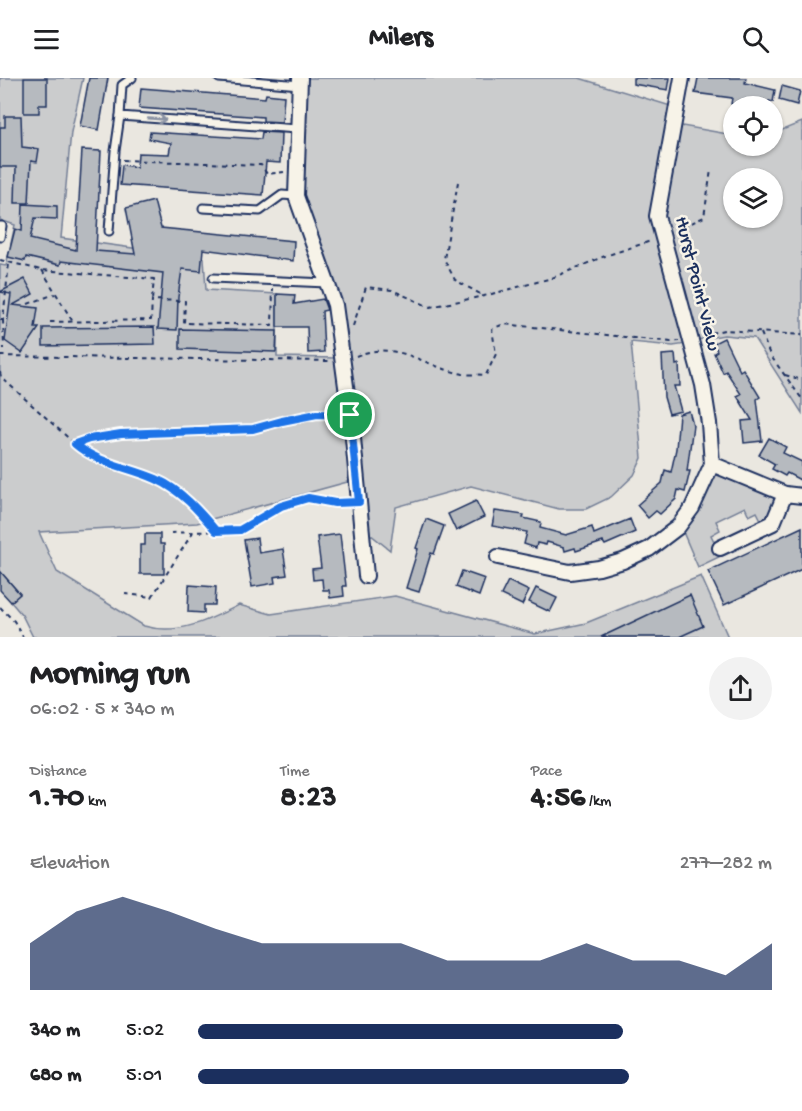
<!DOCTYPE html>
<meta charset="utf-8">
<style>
:root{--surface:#fff;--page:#f2f2f2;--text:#202124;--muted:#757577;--accent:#1b2f5e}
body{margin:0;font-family:"Gochi Hand",sans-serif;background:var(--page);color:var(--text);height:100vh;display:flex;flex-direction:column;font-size:22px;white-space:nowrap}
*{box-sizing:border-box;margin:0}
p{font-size:20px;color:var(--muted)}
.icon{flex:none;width:33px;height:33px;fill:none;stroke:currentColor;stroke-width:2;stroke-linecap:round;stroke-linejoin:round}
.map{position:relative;height:559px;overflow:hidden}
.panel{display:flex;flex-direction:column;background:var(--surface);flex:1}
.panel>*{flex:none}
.fabs{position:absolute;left:723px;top:18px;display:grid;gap:12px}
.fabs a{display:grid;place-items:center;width:60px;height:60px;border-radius:50%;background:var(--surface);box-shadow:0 2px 4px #0004;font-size:30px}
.pin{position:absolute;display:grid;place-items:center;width:51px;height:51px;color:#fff;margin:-26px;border:3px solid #fff;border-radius:50%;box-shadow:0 2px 6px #0007}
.round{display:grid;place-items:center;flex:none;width:63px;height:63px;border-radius:32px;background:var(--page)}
.headline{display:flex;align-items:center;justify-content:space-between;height:102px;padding:0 30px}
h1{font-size:33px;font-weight:700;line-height:45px}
.figures{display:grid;grid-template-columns:repeat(3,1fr);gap:9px;height:102px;padding:6px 30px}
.figures div{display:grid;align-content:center}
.figures b{font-size:30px;font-weight:700}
.figures small{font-size:16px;font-weight:400}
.figures p{font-size:16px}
.chart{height:168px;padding:12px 30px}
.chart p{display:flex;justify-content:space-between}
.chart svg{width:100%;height:108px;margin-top:6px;fill:var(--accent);opacity:.7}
ul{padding:0 30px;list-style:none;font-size:20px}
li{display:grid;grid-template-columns:96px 72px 1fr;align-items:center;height:45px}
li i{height:15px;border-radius:8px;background:var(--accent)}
header{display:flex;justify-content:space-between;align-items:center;height:78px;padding:0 30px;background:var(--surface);font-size:27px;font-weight:700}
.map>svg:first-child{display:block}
.green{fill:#cbcccd;stroke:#737e96;stroke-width:1.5;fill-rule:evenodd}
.building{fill:#b6babf;stroke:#1b2f5e;stroke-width:1.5}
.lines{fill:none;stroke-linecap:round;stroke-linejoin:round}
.service-casing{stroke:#1b2f5e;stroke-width:11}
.minor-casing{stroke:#1b2f5e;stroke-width:18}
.path{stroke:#1b2f5e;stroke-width:2;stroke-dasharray:4.5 4.5;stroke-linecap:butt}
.service{stroke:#f7f3e8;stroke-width:7}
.minor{stroke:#f7f3e8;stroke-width:14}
.oneway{stroke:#8991a3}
.route-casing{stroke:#fff;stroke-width:12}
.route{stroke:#1a73e8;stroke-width:8}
.labels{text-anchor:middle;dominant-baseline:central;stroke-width:5;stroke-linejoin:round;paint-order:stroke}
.street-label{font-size:20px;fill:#1b2f5e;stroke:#f7f3e8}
</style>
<header><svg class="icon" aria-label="menu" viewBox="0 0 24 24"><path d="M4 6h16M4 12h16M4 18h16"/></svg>Milers<svg class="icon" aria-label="search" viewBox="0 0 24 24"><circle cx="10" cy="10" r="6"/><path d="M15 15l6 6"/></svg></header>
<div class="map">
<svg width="802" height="559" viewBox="0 0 802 559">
<rect width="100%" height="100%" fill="#eae7e0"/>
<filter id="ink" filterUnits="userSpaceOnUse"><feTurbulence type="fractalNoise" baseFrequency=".0167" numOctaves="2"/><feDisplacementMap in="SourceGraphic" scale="12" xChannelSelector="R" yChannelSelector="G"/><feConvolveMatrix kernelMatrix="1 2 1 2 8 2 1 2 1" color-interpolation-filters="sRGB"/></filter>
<g filter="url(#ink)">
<!-- green -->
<g class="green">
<path d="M 0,0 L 83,0 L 71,54 L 61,160 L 204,180 L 206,212 L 277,216 L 277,279 L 338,280 L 348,294 L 299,117 L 304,0 L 579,0 L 674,29 L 654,138 L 687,266 L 673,268 L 631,264 L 642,380 L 634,397 L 611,419 L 586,431 L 559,431 L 471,408 L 396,429 L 390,472 L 370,456 L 362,400 L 197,445 L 39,454 L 57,494 L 144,548 C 178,558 209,542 239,527 L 271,536 L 395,518 L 535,556 L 586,545 L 701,498 L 728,559 L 33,559 L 22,537 L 11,524 L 20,516 L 0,493 L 0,187 L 6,188 L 15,147 L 0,142 Z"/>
<path d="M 802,44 L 802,335 L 754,260 L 724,257 L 692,263 L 660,138 L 677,47 L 733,57 L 734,68 L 772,68 L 773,51 L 780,53 ZM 734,100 L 772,100 L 772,140 L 734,140 Z"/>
<polygon points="716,396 778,421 770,442 763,446 757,434 749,438 745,429 716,443 720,452 711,457 721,478 698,489 683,454 698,433"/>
</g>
<!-- building -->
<g class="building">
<polygon points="24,0 47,0 47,27 39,27 39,35 24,35"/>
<polygon points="89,0 108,0 99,52 80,48"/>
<polygon points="633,0 670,0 668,12 633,6"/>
<polygon points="698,0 746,0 745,5 775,12 773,24 769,23 768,28 743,22 742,28 731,26 732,20 695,15"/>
<polygon points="782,8 800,13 797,27 779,22"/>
<polygon points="141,10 265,20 266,16 284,18 282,44 263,43 263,39 139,30"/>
<polygon points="5,38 21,38 22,69 39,71 37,84 31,83 29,125 15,125 16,89 0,89 0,49 5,49"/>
<polygon points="150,54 261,61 262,54 281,55 280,85 266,84 263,117 120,107 122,87 137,89 138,75 169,76 171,65 149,61"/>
<polygon points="82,72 101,73 96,173 135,176 126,130 154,123 161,150 294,163 293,183 203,171 201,193 182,191 178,219 177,252 158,251 163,195 61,183 60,187 26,179 25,183 8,179 15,151 22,153 23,126 57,128 57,141 35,140 30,161 76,172"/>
<polygon points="25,201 33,216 13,227 38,230 35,250 39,250 22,275 5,263 11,216 0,214"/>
<polygon points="277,216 295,217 294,226 323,221 327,232 322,233 324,274 308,275 307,249 277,249"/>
<polygon points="154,249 155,266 43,268 43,250"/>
<polygon points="180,251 277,253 276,274 180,271"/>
<polygon points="724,260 740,293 743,291 760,319 757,321 762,363 744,365 742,343 752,342 737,318 741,316 726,293 723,295 714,275 717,273 714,265"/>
<polygon points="675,276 676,287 679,286 680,308 674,308 681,333 669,336 664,319 662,277"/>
<polygon points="689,333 693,347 687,393 690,393 685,414 678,412 676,421 660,436 656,433 648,440 637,427 662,405 665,392 671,394 676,371 679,336"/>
<polygon points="769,360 786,369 783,375 802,384 802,403 787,395 785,398 772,391 775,386 759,377"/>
<polygon points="476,423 484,439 456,453 448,436"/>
<polygon points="495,433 524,437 523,440 541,444 540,450 566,457 592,449 594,456 630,441 635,454 605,467 603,464 576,473 575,470 565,473 564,469 547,464 546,467 537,465 536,470 524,466 527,454 492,448"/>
<polygon points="426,441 444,448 434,476 431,475 419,514 406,510 418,471 416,470"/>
<polygon points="802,449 802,491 724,527 708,493"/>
<polygon points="145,456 160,456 160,466 164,466 164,496 140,496 140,467 145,467"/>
<polygon points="340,456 346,508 343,508 344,518 330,520 329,512 323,512 322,501 313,502 312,491 321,490 317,459"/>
<polygon points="257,460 259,475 283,471 287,497 274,499 275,505 252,509 244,462"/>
<polygon points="0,493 20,516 11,524 0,512"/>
<polygon points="462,493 485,501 479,518 456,509"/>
<polygon points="508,503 529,513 522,527 501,517"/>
<polygon points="189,507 216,509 215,527 204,527 204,535 188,534"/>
<polygon points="536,510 557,520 550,534 529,524"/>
<polygon points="690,517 703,548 679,559 601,559"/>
</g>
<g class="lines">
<!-- service casing -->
<g class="service-casing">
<g id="service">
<polyline points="132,0 122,7 120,38 297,51"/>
<polyline points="219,0 300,7"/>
<polyline points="203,130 260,133 282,117 296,118"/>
<polyline points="0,148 2,148 0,159"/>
<polyline points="109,153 115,73 120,38"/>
<polyline points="213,200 327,205"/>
</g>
</g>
<!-- minor casing -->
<g class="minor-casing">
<g id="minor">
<polyline points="300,0 296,118 335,227 353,360 366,498"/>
<polyline points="712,386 785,416 802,418"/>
<polyline points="720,470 773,445 785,416"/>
<polyline points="498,479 570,494 599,490 623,483 649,471 678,449 692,430 712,386 709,345 703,307 657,138 682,0"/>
</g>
</g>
<!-- path -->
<g class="path">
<polyline points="123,82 261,87 267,96 284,94"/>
<polyline points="458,104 444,181 455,202 484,218"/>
<polyline points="675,153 704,139 711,92"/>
<polyline points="0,182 41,192 154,201 152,222"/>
<polyline points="42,192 73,244"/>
<polyline points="28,226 55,216"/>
<polyline points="0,242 3,242 9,185"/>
<polyline points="3,242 4,271"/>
<polyline points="50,244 151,242 152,222 185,223 184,245 272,247 273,211"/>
<polyline points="353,248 366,209 392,212 430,229 484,218 552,200 605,178 651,163"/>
<polyline points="761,255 770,277 802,321"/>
<polyline points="702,257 724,252 802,257"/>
<polyline points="0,278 330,283"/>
<path d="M 356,278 C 398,261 424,289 463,296 C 470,297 479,296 486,297 L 496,276 L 492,251 L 504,246 L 671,264 L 679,263"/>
<polyline points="0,294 1,299 85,375 157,401 188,422 216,453"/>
<polyline points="785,297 802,302"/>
<polyline points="75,366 121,356 253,351 282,343 317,337 335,337"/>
<polyline points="171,455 240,452 281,428 308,420 335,425 347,425"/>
<polyline points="125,516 152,519 193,454"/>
<polyline points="0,529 14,543 23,559"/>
</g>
<!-- service -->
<use href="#service" class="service"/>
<!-- minor -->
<use href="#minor" class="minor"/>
</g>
<!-- one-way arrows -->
<defs><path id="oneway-shaft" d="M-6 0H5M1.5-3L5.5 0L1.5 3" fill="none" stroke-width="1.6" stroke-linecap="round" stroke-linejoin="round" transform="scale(1.5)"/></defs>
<use class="oneway" href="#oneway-shaft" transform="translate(157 41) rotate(4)"/>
</g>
<g class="lines" filter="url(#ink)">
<!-- route casing -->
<g class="route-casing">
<path id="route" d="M 317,336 L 350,337 L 359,424 L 335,425 L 308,420 L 281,428 L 240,452 L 216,453 C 199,433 181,412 156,401 C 129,389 98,386 75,366 L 89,361 L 121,356 L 253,351 L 282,343 Z"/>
</g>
<!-- route -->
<use href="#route" class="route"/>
</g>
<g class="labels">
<!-- street labels -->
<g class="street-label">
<text transform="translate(696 206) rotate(76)">Hurst Point View</text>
</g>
</g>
</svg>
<div class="fabs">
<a><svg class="icon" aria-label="locate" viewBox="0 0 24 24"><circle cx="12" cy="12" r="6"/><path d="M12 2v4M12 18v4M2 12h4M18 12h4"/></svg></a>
<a><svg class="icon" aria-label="layers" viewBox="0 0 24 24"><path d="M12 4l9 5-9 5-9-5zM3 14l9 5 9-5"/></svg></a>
</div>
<div class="pin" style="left:350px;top:337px;background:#1e9e55"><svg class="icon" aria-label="arrive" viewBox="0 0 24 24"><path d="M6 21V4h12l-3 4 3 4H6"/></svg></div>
</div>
<section class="panel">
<div class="headline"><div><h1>Morning run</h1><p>06:02 · 5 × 340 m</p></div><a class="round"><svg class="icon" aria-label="share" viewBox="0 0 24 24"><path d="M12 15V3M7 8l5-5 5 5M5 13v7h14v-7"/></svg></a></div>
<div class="figures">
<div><p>Distance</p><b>1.70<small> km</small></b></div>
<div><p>Time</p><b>8:23</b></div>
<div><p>Pace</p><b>4:56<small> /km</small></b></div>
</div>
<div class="chart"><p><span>Elevation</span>277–282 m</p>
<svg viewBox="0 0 160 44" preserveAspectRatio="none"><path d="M0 44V25L10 12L20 6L30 12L40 19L50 25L60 25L70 25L80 25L90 32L100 32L110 32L120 25L130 32L140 32L150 38L160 25V44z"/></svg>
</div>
<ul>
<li><b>340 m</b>5:02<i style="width:74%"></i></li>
<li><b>680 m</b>5:01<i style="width:75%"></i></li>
</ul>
</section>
